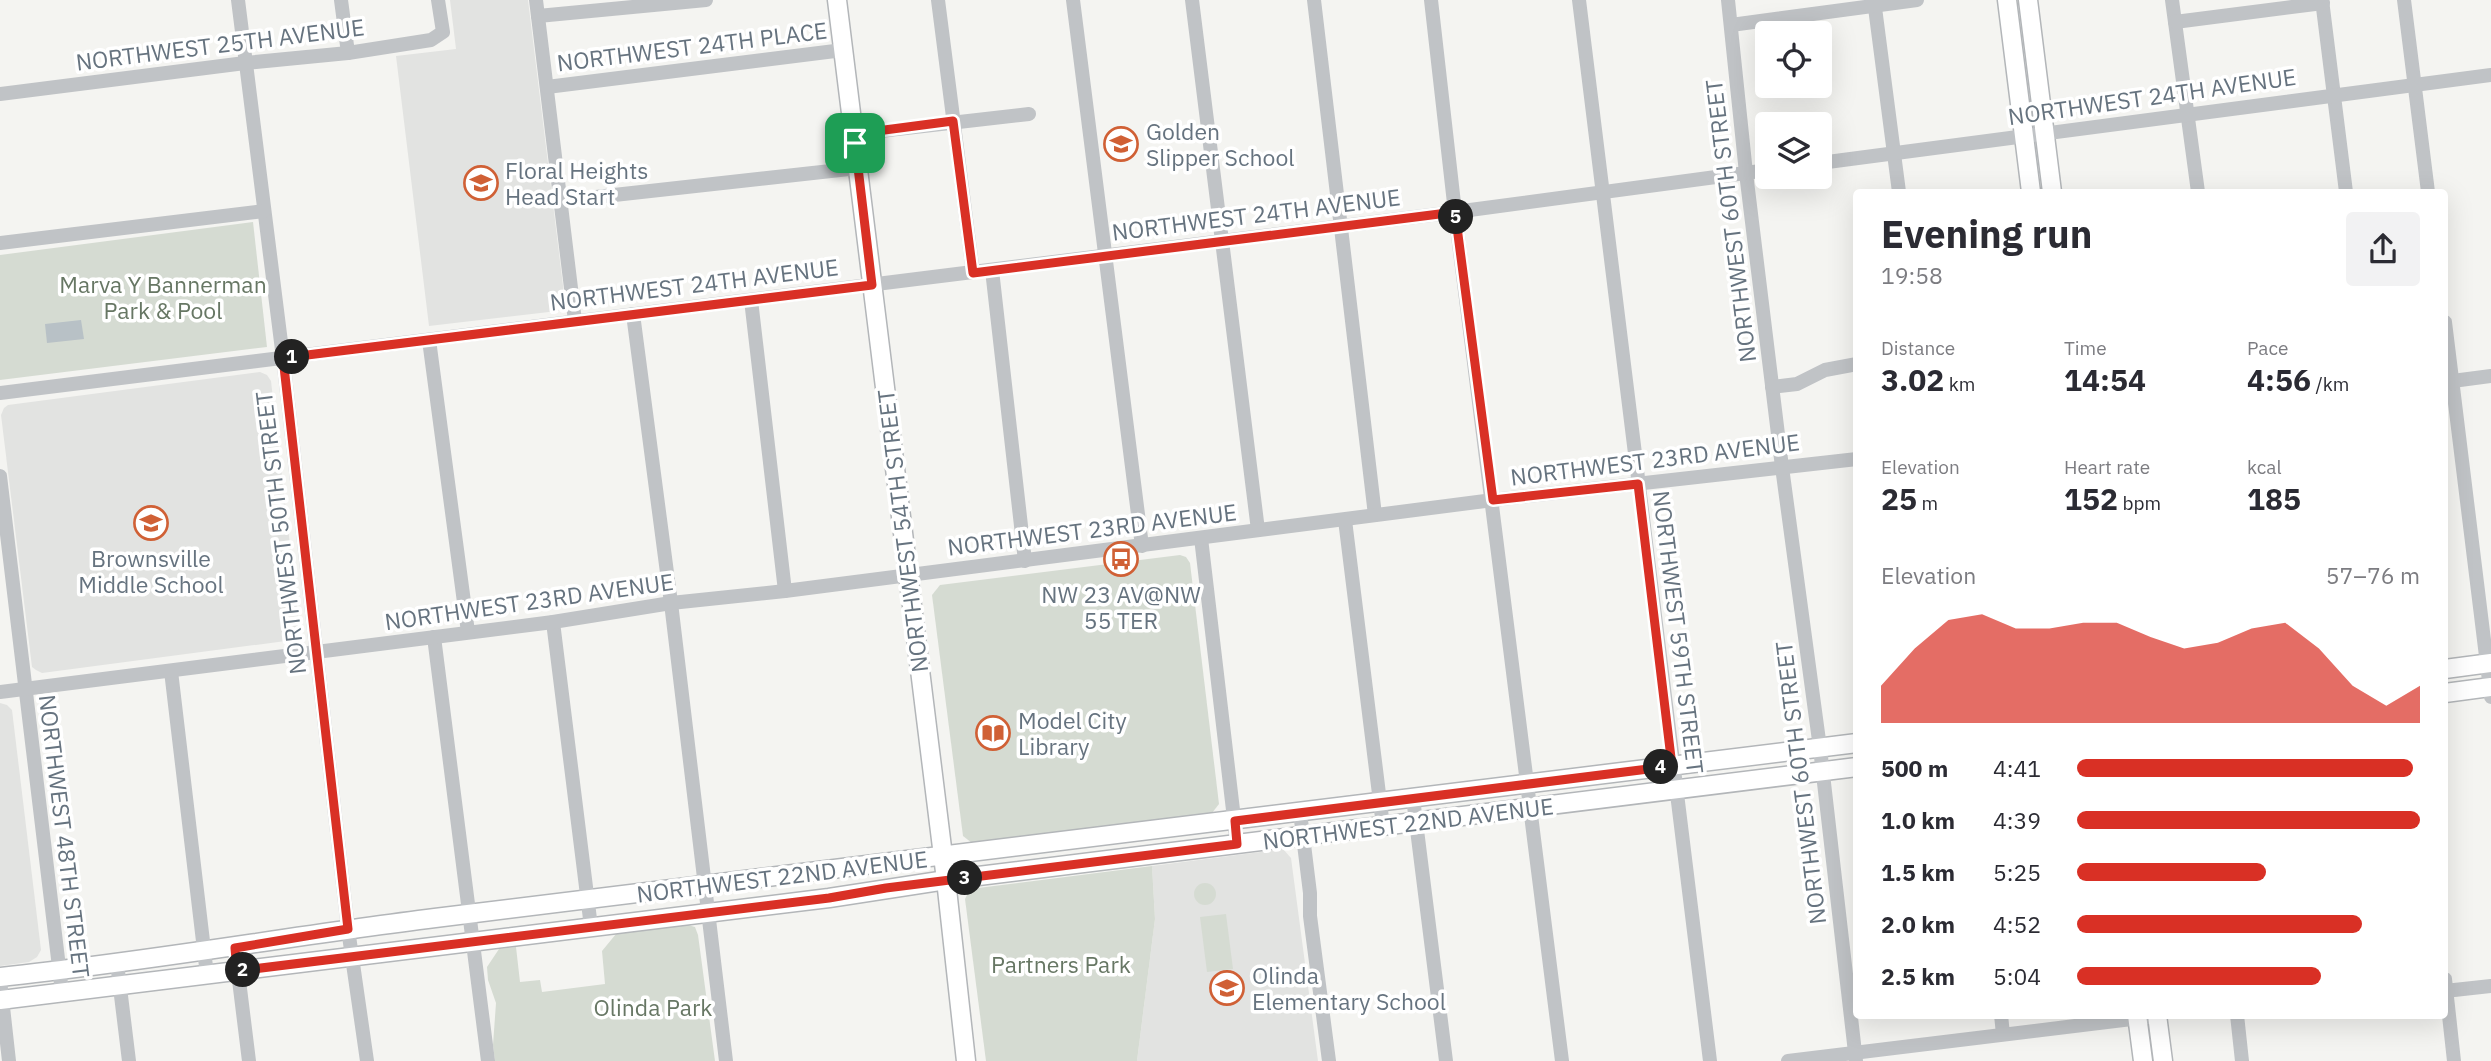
<!DOCTYPE html>
<meta charset="utf-8">
<style>
:root{--surface:#fff;--page:#f2f2f3;--text:#2b2b33;--muted:#7c7c81;--accent:#d93025}
body{margin:0;font-family:"IBM Plex Sans",sans-serif;background:var(--page);color:var(--text);height:100vh;display:flex;flex-direction:column;font-size:26px;white-space:nowrap}
*{box-sizing:border-box;margin:0}
p{font-size:23px;color:var(--muted)}
.icon{flex:none;width:38px;height:38px;fill:none;stroke:currentColor;stroke-width:2;stroke-linecap:round;stroke-linejoin:round}
.map{position:relative;flex:1;overflow:hidden}
.panel{position:absolute;left:1853px;top:189px;width:595px;height:830px;display:flex;flex-direction:column;background:var(--surface);border-radius:7px;box-shadow:0 7px 28px #0002}
.panel>*{flex:none}
.controls{position:absolute;left:1755px;top:21px;display:grid;gap:14px}
.controls a{display:grid;place-items:center;width:77px;height:77px;border-radius:7px;background:var(--surface);box-shadow:0 7px 28px #0002;font-size:35px}
.pin{position:absolute;display:grid;place-items:center;width:60px;height:60px;color:#fff;margin:-30px;border-radius:14px;box-shadow:0 4px 10px #0006}
.km{position:absolute;width:35px;height:35px;margin:-18px;border-radius:50%;background:#222;color:#fff;font-size:19px;line-height:35px;text-align:center}
.round{display:grid;place-items:center;flex:none;width:74px;height:74px;border-radius:7px;background:var(--page)}
.overview{display:flex;align-items:center;justify-content:space-between;height:119px;padding:0 28px}
h1{font-size:38px;font-weight:800;line-height:52px}
.stats{display:grid;grid-template-columns:repeat(3,1fr);gap:10px;height:119px;padding:7px 28px}
.stats div{display:grid;align-content:center}
.stats b{font-size:30px;font-weight:800}
.stats small{font-size:19px;font-weight:400}
.stats p{font-size:19px}
.chart{height:196px;padding:14px 28px}
.chart p{display:flex;justify-content:space-between}
.chart svg{width:100%;height:126px;margin-top:7px;fill:var(--accent);opacity:.7}
ul{padding:0 28px;list-style:none;font-size:23px}
li{display:grid;grid-template-columns:112px 84px 1fr;align-items:center;height:52px}
li i{height:18px;border-radius:9px;background:var(--accent)}
.map>svg:first-child{display:block}
.built{fill:#e2e3e1}
.green{fill:#d5dbd2}
.water{fill:#b8c1c6}
.lines{fill:none;stroke-linecap:round;stroke-linejoin:round}
.major-casing{stroke:#b3b6b9;stroke-width:21}
.minor{stroke:#c0c3c6;stroke-width:14}
.major{stroke:#fff;stroke-width:18}
.route-casing{stroke:#fff;stroke-width:14}
.route{stroke:#d93025;stroke-width:9}
.labels{text-anchor:middle;dominant-baseline:central;stroke-width:7;stroke-linejoin:round;paint-order:stroke}
.street-label{font-size:23px;fill:#66737f;stroke:#fff}
.poi-label{font-size:23px;fill:#66737f;stroke:#fff;text-anchor:start}
.park-label{font-size:23px;fill:#677764;stroke:#fff}
</style>
<div class="map">
<svg width="2491" height="1061" viewBox="0 0 2491 1061">
<rect width="100%" height="100%" fill="#f4f4f1"/>
<!-- built -->
<g class="built">
<polygon points="450,0 528,0 566,310 429,326 396,56 456,49"/>
<polygon points="260,372 267,375 271,381 300,631 297,637 293,640 42,673 36,670 32,667 1,415 4,408 8,405"/>
<polygon points="0,703 7,705 12,710 41,950 37,957 29,962 0,966"/>
<polygon points="1283,849 1291,858 1318,1061 1137,1061 1155,919 1152,866"/>
</g>
<!-- green -->
<g class="green">
<polygon points="253,222 267,347 0,380 0,255"/>
<polygon points="1180,555 1186,557 1190,563 1219,804 1212,813 972,843 963,836 932,595 940,585"/>
<polygon points="1152,866 1155,919 1137,1061 986,1061 965,899 970,889"/>
<circle cx="1205" cy="894" r="11"/>
<polygon points="1226,914 1233,969 1207,972 1200,917"/>
<polygon points="688,925 695,927 698,935 715,1061 495,1061 493,1045 496,1003 488,980 487,967 499,949 516,947 520,982 540,980 542,992 605,984 602,951 616,934"/>
</g>
<!-- water -->
<polygon class="water" points="81,320 84,339 47,343 45,324"/>
<g class="lines">
<!-- major casing -->
<g class="major-casing">
<g id="major">
<polyline points="837,0 946,880 966,1061"/>
<polyline points="2007,0 2031,192"/>
<polyline points="2028,0 2052,192"/>
<polyline points="2445,669 2491,663"/>
<polyline points="2445,693 2491,687"/>
<path d="M 0,977 C 146,962 290,936 435,918 L 1857,743"/>
<polyline points="0,1000 829,898 946,880 1857,767"/>
<polyline points="2137,1015 2143,1061"/>
<polyline points="2157,1015 2163,1061"/>
</g>
</g>
<!-- minor -->
<g class="minor">
<polyline points="238,0 283,358 348,929 367,1061"/>
<polyline points="341,0 348,53"/>
<polyline points="536,0 575,321"/>
<polyline points="938,0 973,273"/>
<polyline points="1073,0 1142,546"/>
<polyline points="1192,0 1258,530"/>
<polyline points="1314,0 1375,515"/>
<polyline points="1431,0 1455,212 1562,1061"/>
<polyline points="1579,0 1710,1061"/>
<polyline points="1728,0 1746,173 1782,467 1820,748 1856,1061"/>
<polyline points="1874,0 1899,192"/>
<polyline points="2172,0 2198,192"/>
<polyline points="2322,0 2346,192"/>
<polyline points="2404,0 2428,192"/>
<polyline points="538,16 706,0"/>
<polyline points="2175,22 2323,3"/>
<polyline points="1731,25 1917,0"/>
<polyline points="547,87 843,50"/>
<polyline points="0,94 245,63 348,53 431,40 443,32 438,0"/>
<polyline points="854,134 1029,114"/>
<polyline points="1820,163 2491,75"/>
<polyline points="560,201 858,168"/>
<polyline points="0,243 264,211"/>
<polyline points="992,270 1025,561"/>
<polyline points="751,300 785,591"/>
<polyline points="633,314 671,603 726,1061"/>
<polyline points="2445,322 2491,697"/>
<polyline points="429,340 468,632"/>
<polyline points="2445,382 2491,376"/>
<polyline points="1772,387 1797,384 1825,370 1857,364"/>
<polyline points="0,393 1455,212 1768,170"/>
<polyline points="0,476 62,992"/>
<polyline points="1345,520 1383,826"/>
<polyline points="1201,538 1237,844"/>
<polyline points="553,622 591,927"/>
<polyline points="434,637 488,1061"/>
<polyline points="171,671 207,975"/>
<polyline points="0,692 553,622 671,603 785,591 1493,500 1857,459"/>
<polyline points="1413,798 1446,1061"/>
<polyline points="1300,812 1310,893 1310,916 1329,1061"/>
<polyline points="235,948 249,1061"/>
<polyline points="117,963 129,1061"/>
<polyline points="2445,979 2454,1061"/>
<polyline points="0,980 9,1061"/>
<polyline points="2445,991 2491,986"/>
<polyline points="2001,1015 2003,1034"/>
<polyline points="2237,1015 2242,1061"/>
<polyline points="1788,1061 2148,1017"/>
</g>
<!-- major -->
<use href="#major" class="major"/>
</g>
<g class="lines">
<!-- route casing -->
<g class="route-casing">
<polygon id="route" points="953,121 973,273 1455,212 1493,500 1638,484 1672,766 1235,821 1237,844 886,888 829,898 237,971 235,948 348,929 283,358 872,285 854,134"/>
</g>
<!-- route -->
<use href="#route" class="route"/>
</g>
<!-- icons -->
<defs>
<g id="school-ring" transform="scale(1.75)"><circle r="9.5" fill="#fff" stroke="#d06035" stroke-width="1.5"/><path d="M0-5L7-2L0 1L-7-2ZM-4 1L0 2.5L4 1V4Q0 6-4 4Z" fill="#d06035"/></g>
<g id="bus-ring" transform="scale(1.75)"><circle r="9.5" fill="#fff" stroke="#d06035" stroke-width="1.5"/><path d="M-5-6H5V4H4V6H2V4H-2V6H-4V4H-5ZM-3.5-4V0h7V-4ZM-3.5 1.2v1.5H-2V1.2ZM2 1.2v1.5H3.5V1.2Z" fill="#d06035"/></g>
<g id="library-ring" transform="scale(1.75)"><circle r="9.5" fill="#fff" stroke="#d06035" stroke-width="1.5"/><path d="M-6-4Q-3-5.5-.7-3.5V5Q-3 3-6 4ZM6-4Q3-5.5 .7-3.5V5Q3 3 6 4Z" fill="#d06035"/></g>
</defs>
<g fill-rule="evenodd">
<use href="#school-ring" x="1121" y="144"/>
<use href="#school-ring" x="481" y="183"/>
<use href="#school-ring" x="151" y="523"/>
<use href="#bus-ring" x="1121" y="559"/>
<use href="#library-ring" x="993" y="733"/>
<use href="#school-ring" x="1227" y="988"/>
</g>
<g class="labels">
<!-- street labels -->
<g class="street-label">
<text transform="translate(220 44) rotate(-7)">NORTHWEST 25TH AVENUE</text>
<text transform="translate(692 46) rotate(-7)">NORTHWEST 24TH PLACE</text>
<text transform="translate(2152 96) rotate(-8)">NORTHWEST 24TH AVENUE</text>
<text transform="translate(1256 214) rotate(-7)">NORTHWEST 24TH AVENUE</text>
<text transform="translate(1730 221) rotate(-97)">NORTHWEST 60TH STREET</text>
<text transform="translate(694 284) rotate(-7)">NORTHWEST 24TH AVENUE</text>
<text transform="translate(1655 459) rotate(-7)">NORTHWEST 23RD AVENUE</text>
<text transform="translate(1092 529) rotate(-7)">NORTHWEST 23RD AVENUE</text>
<text transform="translate(902 531) rotate(-97)">NORTHWEST 54TH STREET</text>
<text transform="translate(280 533) rotate(-97)">NORTHWEST 50TH STREET</text>
<text transform="translate(529 601) rotate(-8)">NORTHWEST 23RD AVENUE</text>
<text transform="translate(1679 632) rotate(83)">NORTHWEST 59TH STREET</text>
<text transform="translate(1800 783) rotate(-97)">NORTHWEST 60TH STREET</text>
<text transform="translate(1408 823) rotate(-7)">NORTHWEST 22ND AVENUE</text>
<text transform="translate(65 836) rotate(83)">NORTHWEST 48TH STREET</text>
<text transform="translate(782 876) rotate(-7)">NORTHWEST 22ND AVENUE</text>
</g>
<!-- poi labels -->
<g class="poi-label">
<text x="1146" y="131">Golden<tspan x="1146" dy="26">Slipper School</tspan></text>
<text x="505" y="170">Floral Heights<tspan x="505" dy="26">Head Start</tspan></text>
<text x="151" y="558" text-anchor="middle">Brownsville<tspan x="151" dy="26">Middle School</tspan></text>
<text x="1121" y="594" text-anchor="middle">NW 23 AV@NW<tspan x="1121" dy="26">55 TER</tspan></text>
<text x="1018" y="720">Model City<tspan x="1018" dy="26">Library</tspan></text>
<text x="1252" y="975">Olinda<tspan x="1252" dy="26">Elementary School</tspan></text>
</g>
<!-- park labels -->
<g class="park-label">
<text x="163" y="284">Marva Y Bannerman<tspan x="163" dy="26">Park &amp; Pool</tspan></text>
<text x="1061" y="964">Partners Park</text>
<text x="653" y="1007">Olinda Park</text>
</g>
</g>
</svg>
<div class="controls">
<a><svg class="icon" aria-label="locate" viewBox="0 0 24 24"><circle cx="12" cy="12" r="6"/><path d="M12 2v4M12 18v4M2 12h4M18 12h4"/></svg></a>
<a><svg class="icon" aria-label="layers" viewBox="0 0 24 24"><path d="M12 4l9 5-9 5-9-5zM3 14l9 5 9-5"/></svg></a>
</div>
<div class="pin" style="left:855px;top:143px;background:#1e9e55"><svg class="icon" aria-label="arrive" viewBox="0 0 24 24"><path d="M6 21V4h12l-3 4 3 4H6"/></svg></div>
<b class="km" style="left:292px;top:357px">1</b>
<b class="km" style="left:243px;top:970px">2</b>
<b class="km" style="left:965px;top:878px">3</b>
<b class="km" style="left:1661px;top:767px">4</b>
<b class="km" style="left:1456px;top:217px">5</b>
<section class="panel">
<div class="overview"><div><h1>Evening run</h1><p>19:58</p></div><a class="round"><svg class="icon" aria-label="share" viewBox="0 0 24 24"><path d="M12 15V3M7 8l5-5 5 5M5 13v7h14v-7"/></svg></a></div>
<div class="stats">
<div><p>Distance</p><b>3.02<small> km</small></b></div>
<div><p>Time</p><b>14:54</b></div>
<div><p>Pace</p><b>4:56<small> /km</small></b></div>
</div>
<div class="stats">
<div><p>Elevation</p><b>25<small> m</small></b></div>
<div><p>Heart rate</p><b>152<small> bpm</small></b></div>
<div><p>kcal</p><b>185</b></div>
</div>
<div class="chart"><p><span>Elevation</span>57–76 m</p>
<svg viewBox="0 0 160 44" preserveAspectRatio="none"><path d="M0 44V31L10 18L20 8L30 6L40 11L50 11L60 9L70 9L80 14L90 18L100 16L110 11L120 9L130 18L140 31L150 38L160 31V44z"/></svg>
</div>
<ul>
<li><b>500 m</b>4:41<i style="width:98%"></i></li>
<li><b>1.0 km</b>4:39<i style="width:100%"></i></li>
<li><b>1.5 km</b>5:25<i style="width:55%"></i></li>
<li><b>2.0 km</b>4:52<i style="width:83%"></i></li>
<li><b>2.5 km</b>5:04<i style="width:71%"></i></li>
</ul>
</section>
</div>
